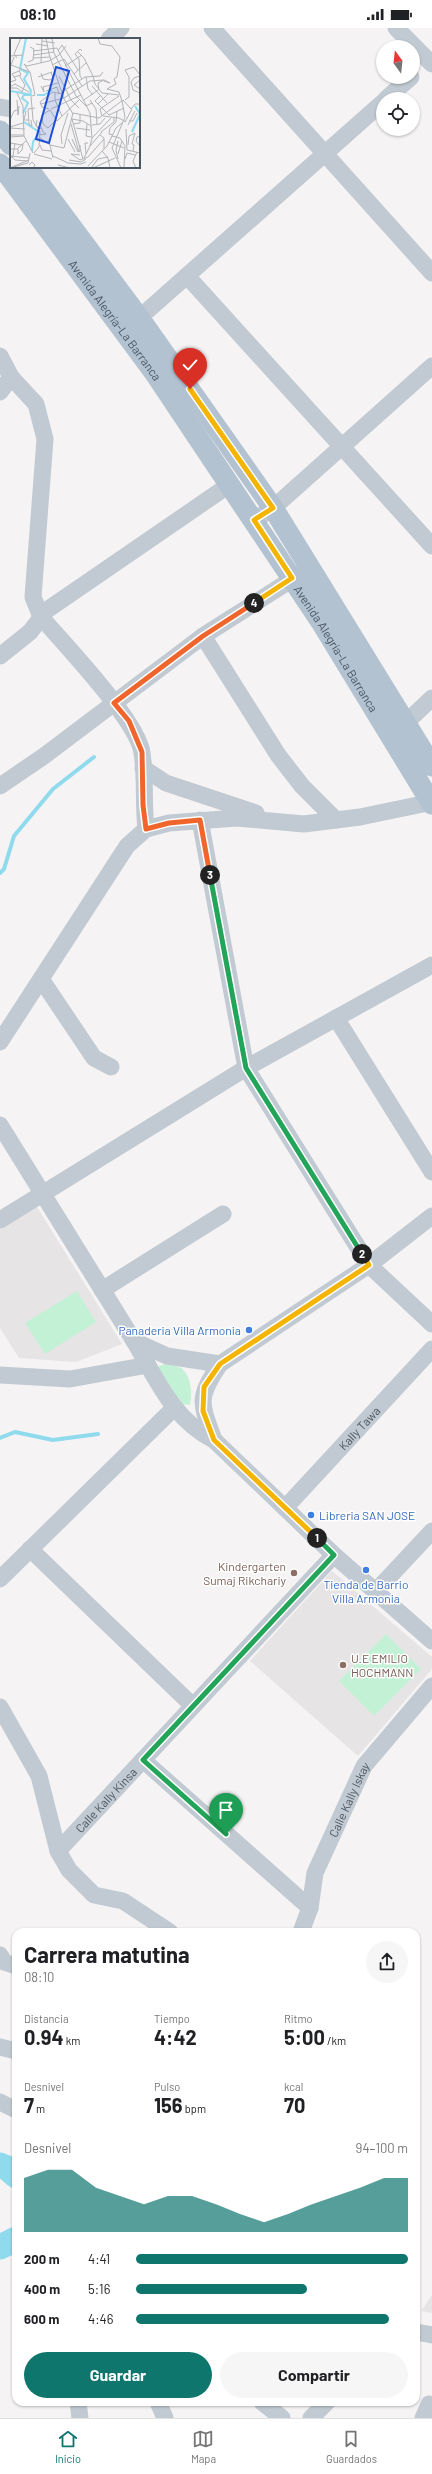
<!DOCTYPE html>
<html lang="es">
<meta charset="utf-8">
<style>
:root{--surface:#fff;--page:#f6f6f6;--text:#202124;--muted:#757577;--line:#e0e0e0;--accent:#0f766e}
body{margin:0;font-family:Barlow,sans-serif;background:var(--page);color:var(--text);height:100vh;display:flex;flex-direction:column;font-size:15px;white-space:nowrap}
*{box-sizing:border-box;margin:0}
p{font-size:13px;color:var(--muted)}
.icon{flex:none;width:22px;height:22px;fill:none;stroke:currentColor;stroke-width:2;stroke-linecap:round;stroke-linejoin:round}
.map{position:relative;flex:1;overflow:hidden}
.drawer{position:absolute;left:12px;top:1900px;width:408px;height:478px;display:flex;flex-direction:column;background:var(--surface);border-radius:12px;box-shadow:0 1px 3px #0004}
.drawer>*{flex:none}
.needle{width:26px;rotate:345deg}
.fabs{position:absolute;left:376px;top:12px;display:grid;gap:8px}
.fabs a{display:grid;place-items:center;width:44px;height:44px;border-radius:50%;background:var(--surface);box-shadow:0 1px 3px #0004;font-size:20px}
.pin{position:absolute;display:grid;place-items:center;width:34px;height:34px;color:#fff;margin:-41px -17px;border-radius:50% 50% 50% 0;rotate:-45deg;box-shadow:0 0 4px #0007}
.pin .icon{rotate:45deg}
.km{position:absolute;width:20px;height:20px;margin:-10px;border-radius:50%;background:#222;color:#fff;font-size:11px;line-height:20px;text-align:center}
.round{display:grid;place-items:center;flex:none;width:42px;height:42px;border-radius:21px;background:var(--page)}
.headline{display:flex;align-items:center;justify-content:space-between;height:68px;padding:0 12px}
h1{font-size:22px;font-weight:700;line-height:30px}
.metrics{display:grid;grid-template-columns:repeat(3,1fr);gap:6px;height:68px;padding:4px 12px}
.metrics div{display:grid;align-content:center}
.metrics b{font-size:20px;font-weight:700}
.metrics small{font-size:11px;font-weight:400}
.metrics p{font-size:11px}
.chart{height:112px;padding:8px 12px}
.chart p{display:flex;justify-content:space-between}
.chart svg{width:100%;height:72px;margin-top:4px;fill:var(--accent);opacity:.7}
.primary-button{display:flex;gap:8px;margin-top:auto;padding:8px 12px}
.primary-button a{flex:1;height:46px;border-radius:24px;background:var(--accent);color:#fff;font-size:16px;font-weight:700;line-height:46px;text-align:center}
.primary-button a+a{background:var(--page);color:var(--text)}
ul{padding:0 12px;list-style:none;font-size:13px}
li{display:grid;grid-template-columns:64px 48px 1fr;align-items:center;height:30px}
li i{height:10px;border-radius:5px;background:var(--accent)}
.status{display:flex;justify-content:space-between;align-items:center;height:28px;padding:0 20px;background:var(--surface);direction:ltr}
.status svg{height:11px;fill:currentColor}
.tab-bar{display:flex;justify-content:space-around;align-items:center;height:56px;border-top:1px solid var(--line);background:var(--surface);font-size:11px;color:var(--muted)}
.tab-bar a{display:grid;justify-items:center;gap:2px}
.tab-bar .on{color:var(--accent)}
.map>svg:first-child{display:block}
.education{fill:#e6e4e5}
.green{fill:#c3f1d5}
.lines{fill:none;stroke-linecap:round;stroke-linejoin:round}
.stream{stroke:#90daee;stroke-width:4}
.river{stroke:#90daee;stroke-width:25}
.minor{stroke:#c1cad2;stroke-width:17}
.major{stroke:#b3c2d1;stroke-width:21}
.split-1-casing{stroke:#fff;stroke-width:8}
.split-2-casing{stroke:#fff;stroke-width:8}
.split-3-casing{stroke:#fff;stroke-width:8}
.split-4-casing{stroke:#fff;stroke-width:8}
.split-5-casing{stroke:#fff;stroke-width:8}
.split-1{stroke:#22a559;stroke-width:5}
.split-2{stroke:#f5b400;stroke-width:5}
.split-3{stroke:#22a559;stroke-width:5}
.split-4{stroke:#f0652b;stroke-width:5}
.split-5{stroke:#f5b400;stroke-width:5}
.shop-dot{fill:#3f7fe0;stroke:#fff;stroke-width:1.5}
.education-dot{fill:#8d6e63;stroke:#fff;stroke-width:1.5}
.labels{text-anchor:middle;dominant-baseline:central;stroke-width:3;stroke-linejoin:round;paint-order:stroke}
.street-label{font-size:12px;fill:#4a5661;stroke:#fff}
.shop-label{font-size:12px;fill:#366cbe;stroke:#fff;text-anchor:end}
.education-label{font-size:12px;fill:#785e54;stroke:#fff;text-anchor:end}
.inset-river{fill:none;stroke:#90daee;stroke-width:2}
.inset-road{fill:none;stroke:#b1b4b9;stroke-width:1}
.view{fill:#1d4ed8;fill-opacity:0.15;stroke:#1d4ed8;stroke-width:2}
.inset-edge{fill:none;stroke:#4a5661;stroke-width:2}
</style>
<div class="status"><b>08:10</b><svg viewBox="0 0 49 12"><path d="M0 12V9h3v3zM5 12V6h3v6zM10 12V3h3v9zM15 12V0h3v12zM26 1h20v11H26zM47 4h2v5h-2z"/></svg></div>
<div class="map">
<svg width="432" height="2390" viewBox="0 0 432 2390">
<rect width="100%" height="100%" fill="#f5f3f3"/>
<!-- education -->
<g class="education">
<polygon points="37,1179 122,1316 76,1334 19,1330 0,1300 0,1201"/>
<polygon points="332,1543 432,1629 432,1641 358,1728 250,1633"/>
<polygon points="432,2267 432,2285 421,2283"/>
</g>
<!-- green -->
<g class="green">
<polygon points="77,1263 96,1294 45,1326 25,1295"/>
<path d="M 165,1336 C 170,1337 177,1338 181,1340 C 191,1347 193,1367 190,1377 L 181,1376 L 154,1344 L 159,1338 Z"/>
<polygon points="386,1606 421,1641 374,1688 339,1653"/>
</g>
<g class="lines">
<!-- stream -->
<g class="stream">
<polyline points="0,845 4,841 14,808 53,761 94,729"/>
<polyline points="0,1410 15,1404 53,1412 98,1406"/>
</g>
<!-- river -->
<g class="river">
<polyline points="0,2137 7,2140 16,2148"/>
<polyline points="0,2219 16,2211"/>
</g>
<!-- minor -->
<g class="minor">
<polyline points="212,0 432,245"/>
<polyline points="396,0 432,36"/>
<polyline points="109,11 121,0"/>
<polyline points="386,71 411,49"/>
<polyline points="0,79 11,81"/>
<polyline points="187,248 432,518"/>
<polyline points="129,299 383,74"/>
<polyline points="0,328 11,349 0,364"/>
<path d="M 11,349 L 36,376 L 45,411 L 33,569 L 41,589 C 65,617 138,693 142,725 C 146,750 143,776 146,801"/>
<polyline points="254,492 273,480 432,338"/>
<polyline points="203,608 302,545"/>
<polyline points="0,628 30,604 47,582 229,457"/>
<polyline points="397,703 432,670"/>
<polyline points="143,740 166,755 256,785"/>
<polyline points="0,758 44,728 203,608 278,727 302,758 336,792"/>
<polyline points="200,792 246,1040 369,1237 432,1296"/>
<polyline points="41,951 94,1030 111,1039"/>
<polyline points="336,990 432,1144"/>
<polyline points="0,1014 127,818 146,801 169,795 237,790 304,796 360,789 432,774"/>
<polyline points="0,1097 134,1313 167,1328 220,1336"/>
<polyline points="0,1192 246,1040 432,937"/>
<polyline points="102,1262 223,1186"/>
<path d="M 134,1313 C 156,1350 173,1392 214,1412 L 334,1527 L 432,1613"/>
<polyline points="0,1347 70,1351 148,1337"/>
<path d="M 214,1412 C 200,1374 197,1370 220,1336 L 369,1237 L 432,1188"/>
<path id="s1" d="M 285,1480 L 432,1321"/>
<polyline points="30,1521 193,1678"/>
<polyline points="0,1551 174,1380"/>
<polyline points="375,1564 432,1503"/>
<polyline points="0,1679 39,1748 58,1823 69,1842 94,1867 123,1873 170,1904"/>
<polyline points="143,1732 310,1880"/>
<path id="s2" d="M 58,1823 L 334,1527"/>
<path id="s3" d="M 301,1904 L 310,1880 L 315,1845 L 364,1738 L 432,1658"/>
<polyline points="0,1927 4,1934 16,1938"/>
<polyline points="0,2019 16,2023"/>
<polyline points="0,2074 16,2082"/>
<polyline points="416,2304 432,2307"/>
<polyline points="78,2374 80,2390"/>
<polyline points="158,2374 165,2390"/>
<polyline points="262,2374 282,2390"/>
<polyline points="311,2390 327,2374"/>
<polyline points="423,2390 429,2376"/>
</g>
<!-- major -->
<g class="major">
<polyline points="0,103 11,117"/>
<path id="s4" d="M 0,136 L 154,344 L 323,597 L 432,776"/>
<polyline points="27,139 140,291 273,480 432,738"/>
</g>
</g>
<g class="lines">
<!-- split-1 casing -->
<g class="split-1-casing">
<polyline id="split-1" points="226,1806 143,1732 334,1527 317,1510"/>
</g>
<!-- split-2 casing -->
<g class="split-2-casing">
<polyline id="split-2" points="317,1510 214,1412 203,1383 204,1359 220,1336 369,1237 362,1226"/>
</g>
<!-- split-3 casing -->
<g class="split-3-casing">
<polyline id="split-3" points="210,847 246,1040 362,1226"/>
</g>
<!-- split-4 casing -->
<g class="split-4-casing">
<polyline id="split-4" points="210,847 200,792 169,795 146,801 143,777 142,724 129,693 114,675 203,608 254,575"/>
</g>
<!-- split-5 casing -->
<g class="split-5-casing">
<polyline id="split-5" points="190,361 273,480 254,492 292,550 254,575"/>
</g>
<!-- split-1 -->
<use href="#split-1" class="split-1"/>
<!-- split-2 -->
<use href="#split-2" class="split-2"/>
<!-- split-3 -->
<use href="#split-3" class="split-3"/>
<!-- split-4 -->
<use href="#split-4" class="split-4"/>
<!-- split-5 -->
<use href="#split-5" class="split-5"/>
</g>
<!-- markers -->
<g class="shop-dot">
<circle cx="249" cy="1302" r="4"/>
<circle cx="311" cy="1487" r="4"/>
<circle cx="366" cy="1542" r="4"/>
</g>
<g class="education-dot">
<circle cx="294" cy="1545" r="4"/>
<circle cx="343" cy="1637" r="4"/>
</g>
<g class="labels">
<!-- street labels -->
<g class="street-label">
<text stroke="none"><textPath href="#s4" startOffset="194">Avenida Alegría-La Barranca</textPath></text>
<text stroke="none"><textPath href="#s4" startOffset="590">Avenida Alegría-La Barranca</textPath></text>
<text stroke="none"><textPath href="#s1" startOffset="109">Kally Tawa</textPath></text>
<text stroke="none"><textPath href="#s2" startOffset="70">Calle Kally Kinsa</textPath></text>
<text stroke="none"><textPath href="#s3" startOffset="142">Calle Kally Iskay</textPath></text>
</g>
<!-- shop labels -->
<g class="shop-label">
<text x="241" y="1302">Panaderia Villa Armonia</text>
<text x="319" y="1487" text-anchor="start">Libreria SAN JOSE</text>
<text x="366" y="1556" text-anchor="middle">Tienda de Barrio<tspan x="366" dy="14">Villa Armonia</tspan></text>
</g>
<!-- education labels -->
<g class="education-label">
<text x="286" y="1538">Kindergarten<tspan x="286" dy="14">Sumaj Rikchariy</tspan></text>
<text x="351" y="1630" text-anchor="start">U.E EMILIO<tspan x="351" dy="14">HOCHMANN</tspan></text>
</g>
</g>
<!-- overview -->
<g transform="translate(10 10)">
<rect width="130" height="130" fill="#f5f3f3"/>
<path class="inset-river" d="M 1,53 L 22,57M 27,57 L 34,57 L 42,52M 13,75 L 18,65 L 12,60 L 14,57 L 20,57 L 21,53 L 14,41 L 18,35 L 10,31 L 16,0M 14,84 L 29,94 L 23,104 L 22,113M 122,94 L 130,76 L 125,68"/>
<path class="inset-road" d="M 36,0 L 39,16 L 54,61 L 63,76M 42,0 L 44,15 L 66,58 L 76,68 L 82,65M 88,0 L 90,6 L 102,8 L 110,19 L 107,39 L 104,41 L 106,46 L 97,51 L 109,54 L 112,63M 32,3 L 45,5M 26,6 L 38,8M 23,13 L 47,10 L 80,75 L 82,100M 48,13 L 52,7 L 68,32M 67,13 L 74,20 L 83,38 L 85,46 L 92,55 L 109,57M 72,13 L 70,11 L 65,16 L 69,21 L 70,38 L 72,41M 23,17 L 44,14M 0,18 L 13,17M 4,19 L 1,27 L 20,34 L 25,57 L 22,58M 7,20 L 4,16 L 11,0M 23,20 L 40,19M 18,24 L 23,22 L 24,11 L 20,9M 31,25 L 32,0M 42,27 L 54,21 L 72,48M 55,28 L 72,17M 19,33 L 14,26 L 17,28 L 39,23 L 49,17 L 56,8M 31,35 L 33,41 L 40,42 L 43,40 L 41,34M 64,36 L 76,25M 49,38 L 61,62 L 69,70M 130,38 L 124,40 L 121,44 L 123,52 L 130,55M 4,39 L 11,37 L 9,32M 28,39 L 42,34M 76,39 L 78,51 L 83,57M 94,42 L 100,45 L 94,43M 130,42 L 124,47 L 130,51M 0,44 L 6,42 L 2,36 L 9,33M 31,48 L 34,54 L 33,49 L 48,45M 82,48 L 97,65M 0,49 L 5,46 L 19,54M 0,50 L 7,50 L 12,54 L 15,47 L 9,37M 36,53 L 47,49 L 49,56M 52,54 L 75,39 L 90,38 L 93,34M 7,55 L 13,68 L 14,98M 45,55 L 45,62 L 52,78M 91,57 L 85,63 L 99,77 L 114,70M 21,58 L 23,82 L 30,94 L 29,109 L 24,115M 7,62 L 8,77 L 9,68M 74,62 L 88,52M 80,62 L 86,71 L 87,86M 115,62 L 119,59 L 119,39 L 115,32 L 124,29 L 130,37M 31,66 L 54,60 L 80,43 L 94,42 L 88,45 L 89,52M 88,66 L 98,56M 39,71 L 32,69 L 30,64 L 43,54 L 52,56M 41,71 L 71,57M 40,72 L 32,77 L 33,86 L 38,90 L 46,82M 40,72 L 47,83M 16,73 L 14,82 L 19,82M 92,78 L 90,71 L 109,58M 93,78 L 109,80 L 116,84M 62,81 L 73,121M 62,81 L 73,83 L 81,88M 0,82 L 4,73 L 8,72M 21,82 L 22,88 L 19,86 L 18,71 L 25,70M 27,82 L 26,88 L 32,91M 47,83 L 69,62M 119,83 L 123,83 L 127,75M 115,84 L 122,71M 61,86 L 69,114M 63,86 L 70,85 L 70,77M 77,86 L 76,98 L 81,99M 82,87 L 90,86 L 95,80M 118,87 L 125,73M 0,89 L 13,85M 0,90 L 15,91M 66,90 L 80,92M 116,91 L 117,112M 91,94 L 104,84 L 104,80M 92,94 L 80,108 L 82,100 L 101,80M 0,97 L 14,97M 29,97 L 36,96 L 33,94 L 29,84M 90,97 L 94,100 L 94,111M 103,97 L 99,96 L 100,90 L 106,84 L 107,73M 102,98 L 110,100 L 115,108 L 114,130M 130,98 L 127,99 L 126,103 L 130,108M 0,99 L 14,98 L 23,115M 29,99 L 40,107M 58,101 L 65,114M 62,101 L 68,114 L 70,113 L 70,107M 99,104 L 114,110M 0,105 L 12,107M 52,106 L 51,97 L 58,75M 30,107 L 32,112 L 41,113M 118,107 L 119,98 L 125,95 L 122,106 L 124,107 L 123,113M 0,111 L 7,111 L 16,103M 8,111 L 8,116 L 12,112 L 13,106M 117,112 L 130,115M 92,113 L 98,120 L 100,130M 24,116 L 42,121M 76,116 L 75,105 L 78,105M 108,116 L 112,103M 70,117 L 61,116 L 70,122 L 78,119 L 94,101M 0,118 L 19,120M 43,118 L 58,125 L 71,126 L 76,124M 2,119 L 5,122 L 17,123M 0,120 L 3,118 L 5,105M 43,120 L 40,107 L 54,110 L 63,75 L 89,80 L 113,62 L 121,71 L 125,66 L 130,66M 74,120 L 80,108M 108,121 L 106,112 L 108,103M 115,121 L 117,115 L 125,117M 59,122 L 71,124 L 76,121M 19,127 L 22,124 L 25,127 L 23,130M 48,127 L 60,130M 78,128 L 97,108 L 106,90 L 113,84M 2,129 L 19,122M 0,130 L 18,125 L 20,115M 81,130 L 88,121 L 98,119M 83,130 L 105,120M 111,130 L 102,110 L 115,79 L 112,63M 126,130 L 123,123 L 127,114"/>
<path class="view" d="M 46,29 L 59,33 L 39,105 L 26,101 Z"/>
<rect width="130" height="130" class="inset-edge"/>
</g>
</svg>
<div class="fabs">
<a><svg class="needle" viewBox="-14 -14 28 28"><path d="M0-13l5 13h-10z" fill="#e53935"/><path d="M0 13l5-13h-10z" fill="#757577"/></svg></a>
<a><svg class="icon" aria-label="locate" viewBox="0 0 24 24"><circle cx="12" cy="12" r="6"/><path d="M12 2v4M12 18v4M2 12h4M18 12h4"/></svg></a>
</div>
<div class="pin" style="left:226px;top:1806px;background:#1e9e55"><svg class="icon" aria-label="arrive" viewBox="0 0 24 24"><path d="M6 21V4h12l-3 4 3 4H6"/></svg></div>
<div class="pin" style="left:190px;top:361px;background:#d93025"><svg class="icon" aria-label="check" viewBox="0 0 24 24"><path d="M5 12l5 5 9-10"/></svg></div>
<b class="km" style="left:317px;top:1510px">1</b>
<b class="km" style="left:362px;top:1226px">2</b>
<b class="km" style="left:210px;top:847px">3</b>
<b class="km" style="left:254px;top:575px">4</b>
<section class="drawer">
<div class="headline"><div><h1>Carrera matutina</h1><p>08:10</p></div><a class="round"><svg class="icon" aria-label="share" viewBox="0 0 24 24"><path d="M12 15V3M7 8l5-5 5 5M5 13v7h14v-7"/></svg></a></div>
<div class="metrics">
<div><p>Distancia</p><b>0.94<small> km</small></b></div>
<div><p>Tiempo</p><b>4:42</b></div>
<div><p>Ritmo</p><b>5:00<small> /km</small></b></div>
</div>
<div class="metrics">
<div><p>Desnivel</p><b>7<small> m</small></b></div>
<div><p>Pulso</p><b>156<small> bpm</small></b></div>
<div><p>kcal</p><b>70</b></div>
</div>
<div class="chart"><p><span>Desnivel</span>94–100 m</p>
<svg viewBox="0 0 160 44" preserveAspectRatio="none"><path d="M0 44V11L10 6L20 6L30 17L40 22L50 27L60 22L70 22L80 27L90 33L100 38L110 33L120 27L130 22L140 17L150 11L160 11V44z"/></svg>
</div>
<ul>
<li><b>200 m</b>4:41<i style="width:100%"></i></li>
<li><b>400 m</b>5:16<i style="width:63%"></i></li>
<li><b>600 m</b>4:46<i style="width:93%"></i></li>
</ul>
<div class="primary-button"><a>Guardar</a><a>Compartir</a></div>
</section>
</div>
<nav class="tab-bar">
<a class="on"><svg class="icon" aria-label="home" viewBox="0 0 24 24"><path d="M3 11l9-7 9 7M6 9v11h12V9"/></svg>Inicio</a>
<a><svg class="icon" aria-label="map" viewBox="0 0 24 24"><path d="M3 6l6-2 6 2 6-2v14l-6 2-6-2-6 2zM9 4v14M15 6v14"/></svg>Mapa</a>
<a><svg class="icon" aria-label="saved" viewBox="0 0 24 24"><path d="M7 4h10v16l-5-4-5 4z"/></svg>Guardados</a>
</nav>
